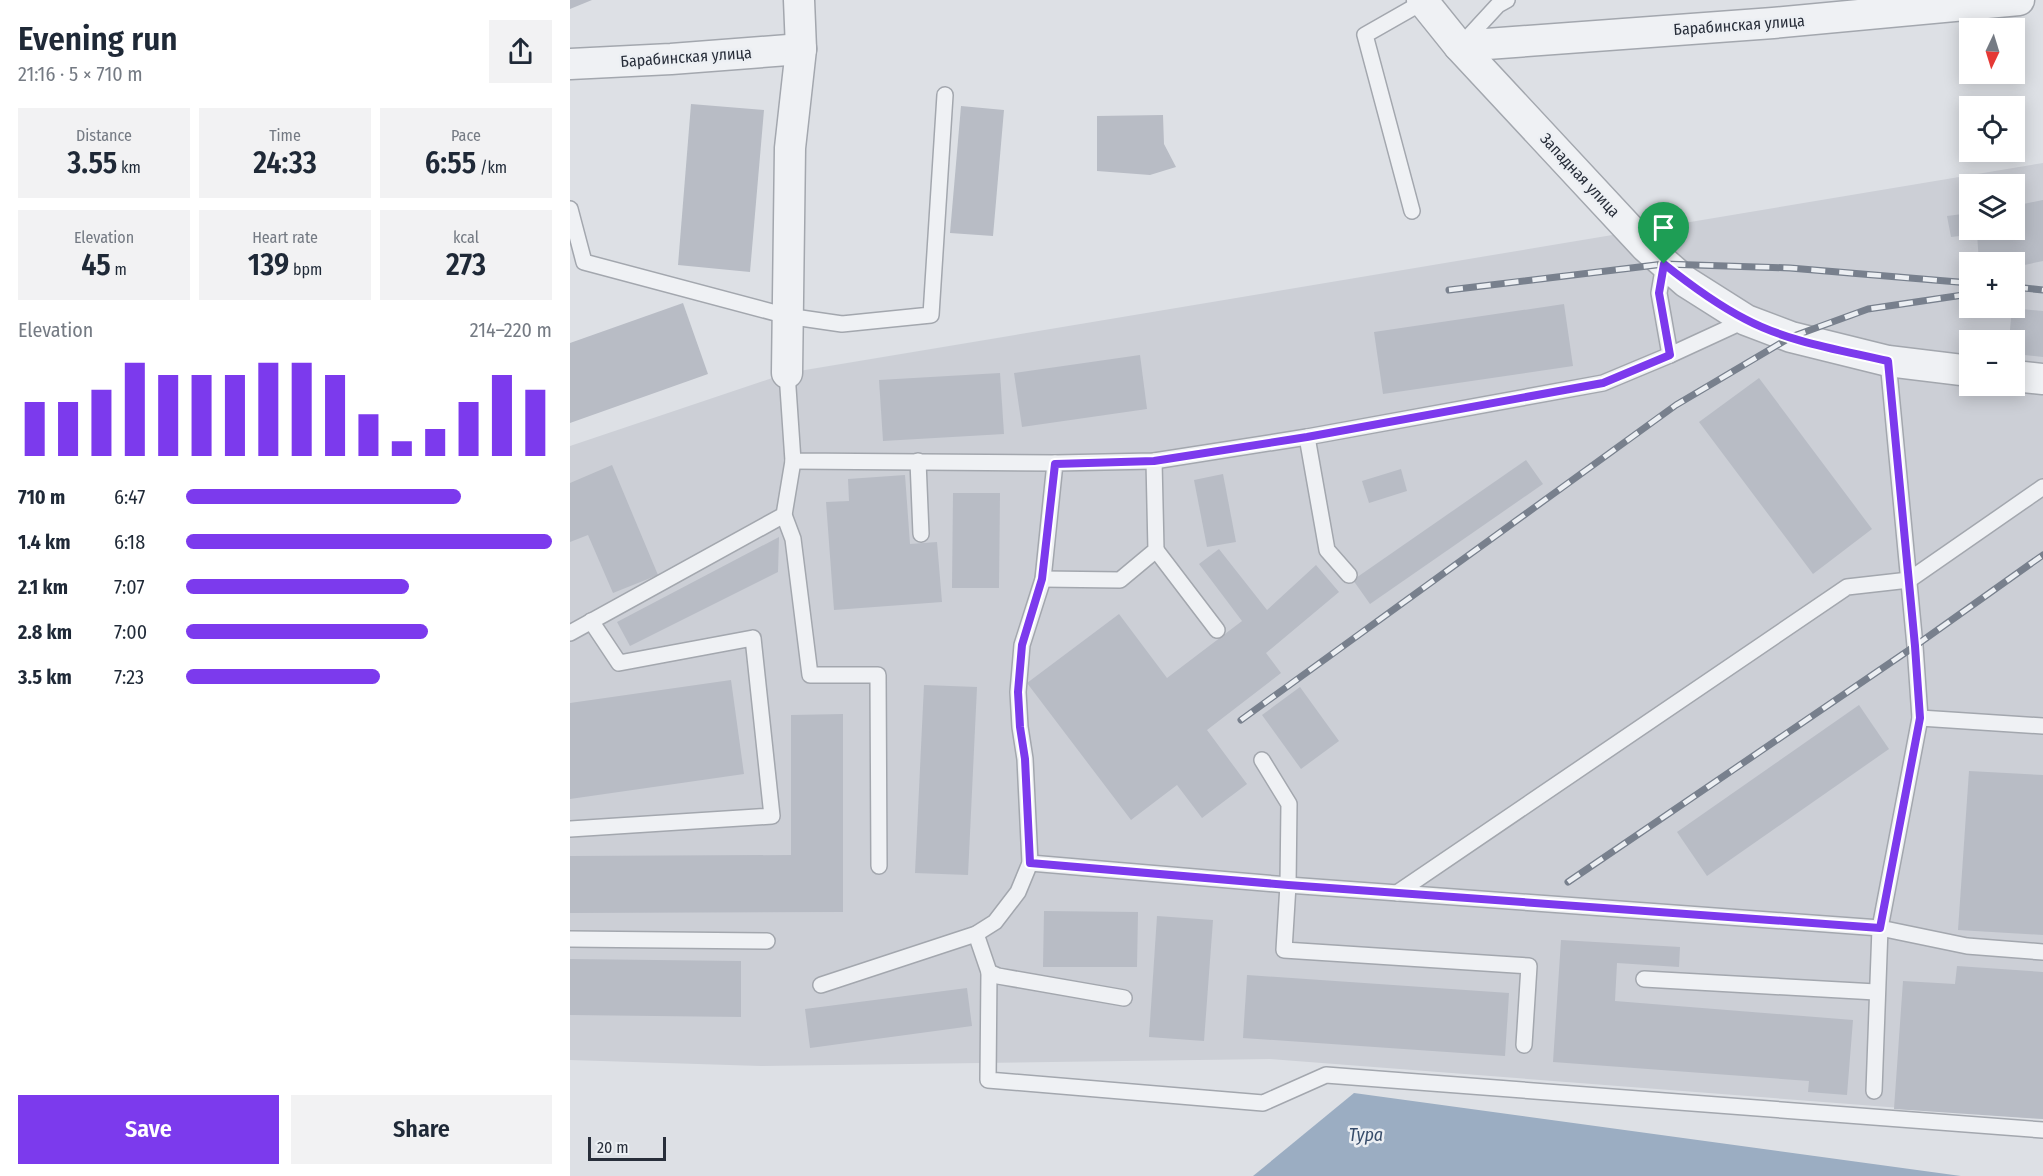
<!DOCTYPE html>
<meta charset="utf-8">
<style>
:root{--surface:#fff;--page:#f2f2f3;--text:#1f2937;--muted:#747a83;--accent:#7c3aed}
body{margin:0;font-family:"Fira Sans Condensed",sans-serif;background:var(--page);color:var(--text);height:100vh;display:flex;flex-direction:column;font-size:22px;white-space:nowrap}
*{box-sizing:border-box;margin:0}
p{font-size:20px;color:var(--muted)}
.icon{flex:none;width:33px;height:33px;fill:none;stroke:currentColor;stroke-width:2;stroke-linecap:round;stroke-linejoin:round}
.map{position:relative;flex:1;overflow:hidden}
.sheet{display:flex;flex-direction:column;background:var(--surface);width:570px}
.sheet>*{flex:none}
.needle{width:39px;rotate:184deg}
.buttons{position:absolute;left:1389px;top:18px;display:grid;gap:12px}
.buttons a{display:grid;place-items:center;width:66px;height:66px;border-radius:0px;background:var(--surface);box-shadow:0 3px 15px #0003;font-size:30px}
.scale{position:absolute;left:18px;bottom:15px;width:78px;box-sizing:border-box;padding-left:6px;border:3px solid #282e3a;border-top:0;font-size:16px;line-height:21px;white-space:nowrap;color:#282e3a;-webkit-text-stroke:4px #eceff3;paint-order:stroke}
.pin{position:absolute;display:grid;place-items:center;width:51px;height:51px;color:#fff;margin:-62px -26px;border-radius:50% 50% 50% 0;rotate:-45deg;box-shadow:0 0 6px #0007}
.pin .icon{rotate:45deg}
.round{display:grid;place-items:center;flex:none;width:63px;height:63px;border-radius:0px;background:var(--page)}
.headline{display:flex;align-items:center;justify-content:space-between;height:102px;padding:0 18px}
h1{font-size:33px;font-weight:600;line-height:45px}
.stats{display:grid;grid-template-columns:repeat(3,1fr);gap:9px;height:102px;padding:6px 18px}
.stats div{display:grid;align-content:center;border-radius:0px;background:var(--page);text-align:center}
.stats b{font-size:30px;font-weight:600}
.stats small{font-size:16px;font-weight:400}
.stats p{font-size:16px}
.chart{height:168px;padding:12px 18px}
.chart p{display:flex;justify-content:space-between}
.chart svg{width:100%;height:108px;margin-top:6px;stroke:var(--accent);stroke-width:6}
.primary-button{display:flex;gap:12px;margin-top:auto;padding:12px 18px}
.primary-button a{flex:1;height:69px;border-radius:0px;background:var(--accent);color:#fff;font-size:24px;font-weight:600;line-height:69px;text-align:center}
.primary-button a+a{background:var(--page);color:var(--text)}
ul{padding:0 18px;list-style:none;font-size:20px}
li{display:grid;grid-template-columns:96px 72px 1fr;align-items:center;height:45px}
li i{height:15px;border-radius:8px;background:var(--accent)}
main{display:flex;flex:1;min-height:0}
.map>svg:first-child{display:block}
.built{fill:#cccfd6;fill-rule:evenodd}
.water{fill:#9badc2}
.building{fill:#b8bcc5}
.lines{fill:none;stroke-linecap:round;stroke-linejoin:round}
.service-casing{stroke:#a3a7ae;stroke-width:18}
.minor-casing{stroke:#a3a7ae;stroke-width:33}
.service{stroke:#eff1f4;stroke-width:15}
.minor{stroke:#eff1f4;stroke-width:30}
.rail-casing{stroke:#78808d;stroke-width:7}
.rail{stroke:#eceff3;stroke-width:4.5;stroke-dasharray:14;stroke-linecap:butt}
.route-casing{stroke:#fff;stroke-width:12}
.route{stroke:#7c3aed;stroke-width:8}
.labels{text-anchor:middle;dominant-baseline:central;stroke-width:5;stroke-linejoin:round;paint-order:stroke}
.street-label{font-size:16px;fill:#282e3a;stroke:#eceff3}
.water-label{font-size:18px;font-style:italic;fill:#374c6a;stroke:#eceff3}
</style>
<main>
<section class="sheet">
<div class="headline"><div><h1>Evening run</h1><p>21:16 · 5 × 710 m</p></div><a class="round"><svg class="icon" aria-label="share" viewBox="0 0 24 24"><path d="M12 15V3M7 8l5-5 5 5M5 13v7h14v-7"/></svg></a></div>
<div class="stats">
<div><p>Distance</p><b>3.55<small> km</small></b></div>
<div><p>Time</p><b>24:33</b></div>
<div><p>Pace</p><b>6:55<small> /km</small></b></div>
</div>
<div class="stats">
<div><p>Elevation</p><b>45<small> m</small></b></div>
<div><p>Heart rate</p><b>139<small> bpm</small></b></div>
<div><p>kcal</p><b>273</b></div>
</div>
<div class="chart"><p><span>Elevation</span>214–220 m</p>
<svg viewBox="0 0 160 44" preserveAspectRatio="none"><path d="M5 44V22M15 44V22M25 44V17M35 44V6M45 44V11M55 44V11M65 44V11M75 44V6M85 44V6M95 44V11M105 44V27M115 44V38M125 44V33M135 44V22M145 44V11M155 44V17"/></svg>
</div>
<ul>
<li><b>710 m</b>6:47<i style="width:75%"></i></li>
<li><b>1.4 km</b>6:18<i style="width:100%"></i></li>
<li><b>2.1 km</b>7:07<i style="width:61%"></i></li>
<li><b>2.8 km</b>7:00<i style="width:66%"></i></li>
<li><b>3.5 km</b>7:23<i style="width:53%"></i></li>
</ul>
<div class="primary-button"><a>Save</a><a>Share</a></div>
</section>
<div class="map">
<svg width="1473" height="1176" viewBox="0 0 1473 1176">
<rect width="100%" height="100%" fill="#dde0e5"/>
<!-- built -->
<path class="built" d="M 1473,163 L 1473,1119 L 700,1059 L 191,1066 L 0,1060 L 0,446 L 217,373 ZM 1400,184 L 1444,184 L 1444,230 L 1400,230 ZM 1400,262 L 1444,262 L 1444,308 L 1400,308 ZM 1400,340 L 1444,340 L 1444,386 L 1400,386 Z"/>
<!-- water -->
<polygon class="water" points="784,1093 1391,1176 683,1176"/>
<!-- building -->
<g class="building">
<polygon points="0,0 22,0 0,9"/>
<polygon points="121,104 194,110 180,272 108,265"/>
<polygon points="391,106 434,110 423,236 380,233"/>
<polygon points="593,115 594,144 606,167 580,175 527,171 527,116"/>
<polygon points="1473,200 1473,261 1445,267 1444,262 1409,262 1407,234 1381,237 1377,216 1400,213 1400,230 1444,230 1444,206"/>
<polygon points="113,303 138,374 0,423 0,343"/>
<polygon points="994,304 1003,366 813,394 804,332"/>
<polygon points="1442,308 1473,311 1473,357 1444,354 1444,340 1439,340"/>
<polygon points="570,355 577,409 452,427 444,373"/>
<polygon points="430,373 434,434 313,441 309,380"/>
<polygon points="1189,378 1302,529 1243,574 1129,422"/>
<polygon points="956,460 973,484 800,604 783,580"/>
<polygon points="42,465 88,575 43,593 18,535 0,542 0,483"/>
<polygon points="831,469 837,491 799,503 792,481"/>
<polygon points="653,474 666,542 637,547 624,480"/>
<polygon points="335,475 340,544 367,542 372,602 264,610 256,502 279,501 278,479"/>
<polygon points="383,493 430,493 429,588 382,588"/>
<polygon points="209,537 208,572 60,646 47,622"/>
<polygon points="649,549 697,610 746,565 769,592 696,653 711,673 637,730 677,784 632,818 607,785 561,820 457,683 549,614 597,678 672,621 629,564"/>
<polygon points="161,680 174,774 0,799 0,703"/>
<polygon points="354,685 407,687 398,875 345,873"/>
<polygon points="730,687 769,741 731,769 692,715"/>
<polygon points="1289,705 1319,749 1137,876 1107,832"/>
<polygon points="273,714 273,912 0,913 0,856 221,855 221,715"/>
<polygon points="1399,771 1473,775 1473,935 1388,930"/>
<polygon points="474,911 568,912 567,967 473,967"/>
<polygon points="587,916 643,920 634,1041 579,1037"/>
<polygon points="991,940 1110,947 1109,967 1047,963 1045,1001 1283,1020 1277,1095 1238,1092 1239,1081 983,1062"/>
<polygon points="0,959 171,961 171,1017 0,1015"/>
<polygon points="1387,966 1473,972 1473,1119 1324,1109 1333,981 1385,984"/>
<polygon points="677,975 939,993 935,1056 673,1038"/>
<polygon points="397,988 402,1026 240,1048 235,1009"/>
</g>
<g class="lines">
<!-- service casing -->
<g class="service-casing">
<g id="service">
<polyline points="892,44 928,5 937,0"/>
<polyline points="0,209 14,262 217,316 272,324 361,315 375,95"/>
<polyline points="842,211 795,35 853,2"/>
<polyline points="1094,264 1089,293 1100,355"/>
<polyline points="217,373 223,461 485,463"/>
<polyline points="737,437 757,550 779,575"/>
<polyline points="348,461 351,534"/>
<polyline points="214,515 223,539 240,675 308,675 309,866"/>
<polyline points="586,550 647,630"/>
<polyline points="473,579 550,580 586,550 584,461"/>
<polyline points="0,633 214,515 223,461"/>
<polyline points="1350,718 1473,726"/>
<polyline points="692,760 719,804 718,885 714,950 959,966 954,1045"/>
<polyline points="0,829 202,816 183,638 49,663 21,621"/>
<polyline points="460,863 718,885 1310,928 1397,946 1473,952"/>
<polyline points="827,893 1277,587 1339,580 1473,487"/>
<polyline points="406,934 419,972 428,976 554,998"/>
<polyline points="0,939 197,941"/>
<polyline points="419,972 418,1080 693,1103 756,1075 1473,1130"/>
<polyline points="1074,979 1306,992"/>
<polyline points="251,985 406,934 425,922 448,892 460,863 455,759 450,727 448,692 452,645 473,579 485,463 584,461 737,437 1033,383 1100,355 1176,320"/>
<polyline points="1304,1091 1310,928 1350,718 1345,646 1318,361"/>
</g>
</g>
<!-- minor casing -->
<g class="minor-casing">
<g id="minor">
<polyline points="852,0 889,46 1076,247 1116,282 1176,320 1221,337 1318,361 1400,371"/>
<polyline points="889,46 1203,23 1449,0"/>
<polyline points="0,64 101,59 231,49"/>
<polyline points="217,373 220,148 231,49 229,0"/>
<polyline points="1444,376 1473,379"/>
</g>
</g>
<!-- service -->
<use href="#service" class="service"/>
<!-- minor -->
<use href="#minor" class="minor"/>
<!-- rail casing -->
<g class="rail-casing">
<g id="rail">
<polyline points="1444,287 1473,290"/>
<polyline points="879,290 1094,264 1220,268 1400,283"/>
<polyline points="671,720 1106,405 1221,337 1298,309 1400,294"/>
<polyline points="998,882 1345,646 1473,555"/>
</g>
</g>
<!-- rail -->
<use href="#rail" class="rail"/>
</g>
<g class="lines">
<!-- route casing -->
<g class="route-casing">
<path id="route" d="M 1094,264 C 1119,284 1146,304 1175,319 C 1218,342 1271,350 1318,361 L 1345,646 L 1350,718 L 1310,928 L 718,885 L 460,863 L 455,759 L 450,727 L 448,692 L 452,645 L 472,579 L 485,464 L 584,461 L 737,437 L 1033,383 L 1100,355 L 1089,293 Z"/>
</g>
<!-- route -->
<use href="#route" class="route"/>
</g>
<g class="labels">
<!-- street labels -->
<g class="street-label">
<text transform="translate(1169 25) rotate(-4)">Барабинская улица</text>
<text transform="translate(116 57) rotate(-4)">Барабинская улица</text>
<text transform="translate(1010 175) rotate(47)">Западная улица</text>
</g>
<!-- water labels -->
<g class="water-label">
<text x="796" y="1135">Тура</text>
</g>
</g>
</svg>
<div class="buttons">
<a><svg class="needle" viewBox="-14 -14 28 28"><path d="M0-13l5 13h-10z" fill="#e53935"/><path d="M0 13l5-13h-10z" fill="#747a83"/></svg></a>
<a><svg class="icon" aria-label="locate" viewBox="0 0 24 24"><circle cx="12" cy="12" r="6"/><path d="M12 2v4M12 18v4M2 12h4M18 12h4"/></svg></a>
<a><svg class="icon" aria-label="layers" viewBox="0 0 24 24"><path d="M12 4l9 5-9 5-9-5zM3 14l9 5 9-5"/></svg></a>
<a>+</a>
<a>−</a>
</div>
<div class="scale">20 m</div>
<div class="pin" style="left:1094px;top:264px;background:#1e9e55"><svg class="icon" aria-label="arrive" viewBox="0 0 24 24"><path d="M6 21V4h12l-3 4 3 4H6"/></svg></div>
</div>
</main>
